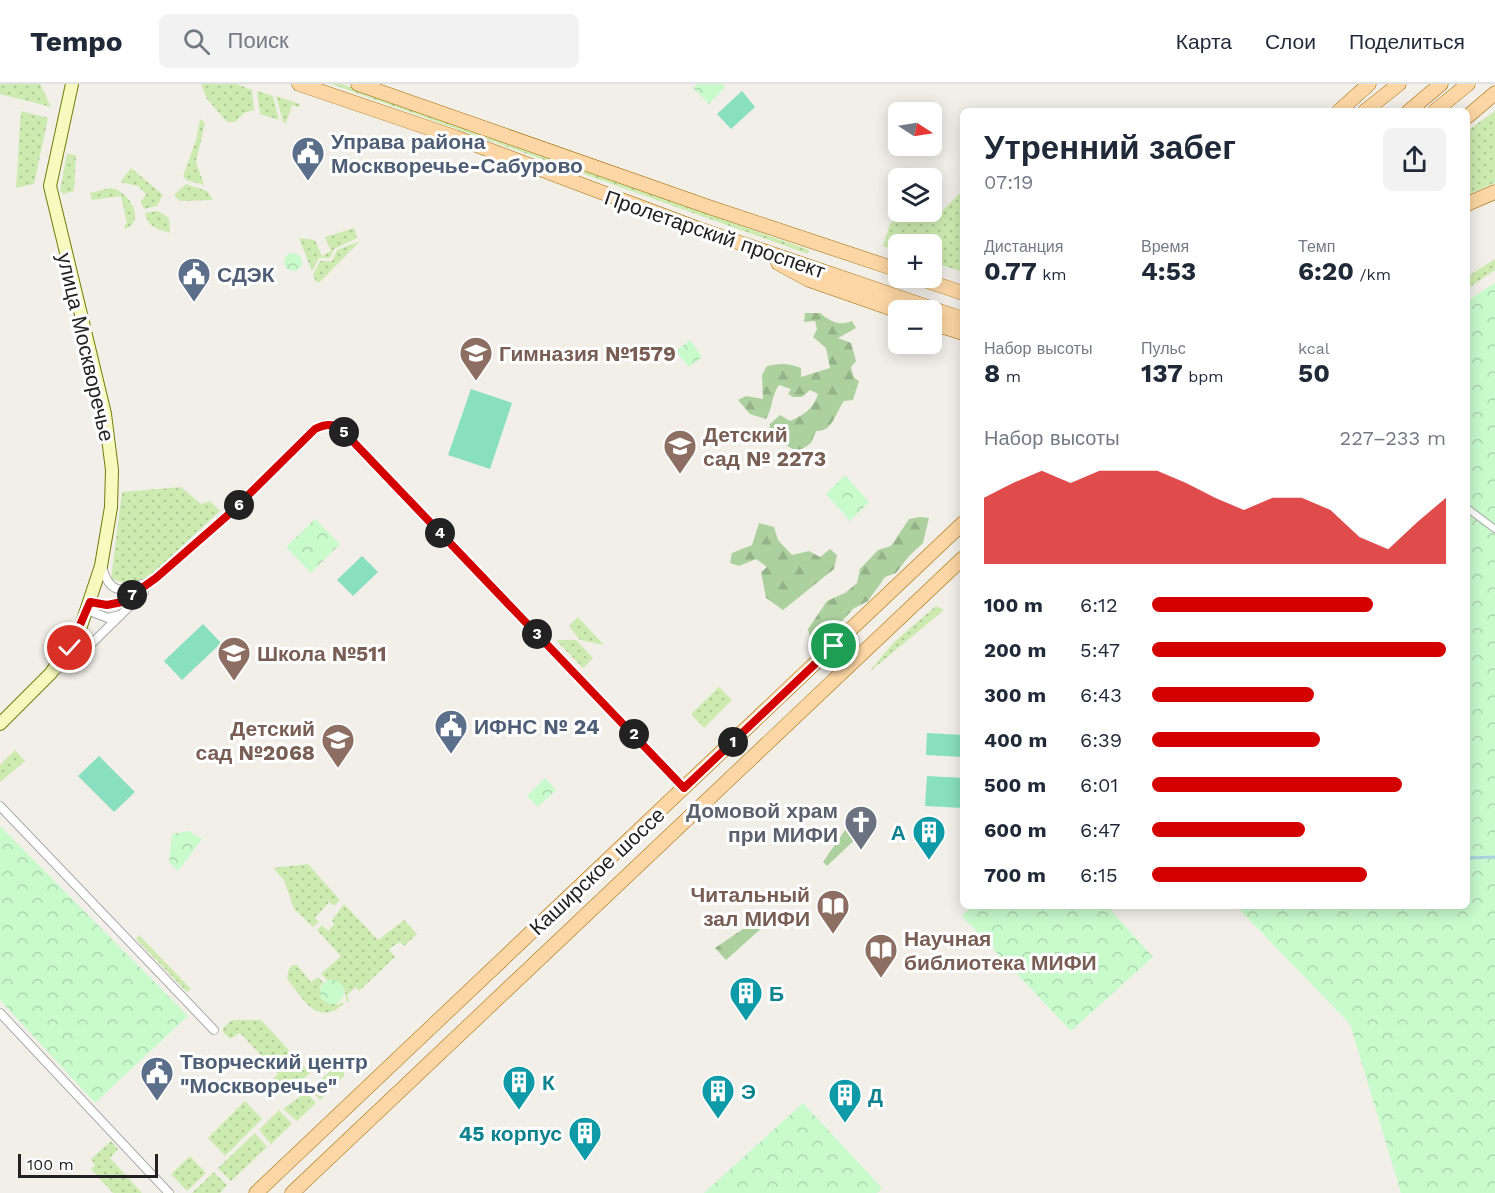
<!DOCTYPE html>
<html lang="ru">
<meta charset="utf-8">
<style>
:root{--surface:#fff;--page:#f2f2f3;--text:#1f2937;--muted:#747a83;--line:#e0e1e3;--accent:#d40000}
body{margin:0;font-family:"Work Sans",sans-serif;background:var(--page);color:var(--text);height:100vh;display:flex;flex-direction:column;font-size:22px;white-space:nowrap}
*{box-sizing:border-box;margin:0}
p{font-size:20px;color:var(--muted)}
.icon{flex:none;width:33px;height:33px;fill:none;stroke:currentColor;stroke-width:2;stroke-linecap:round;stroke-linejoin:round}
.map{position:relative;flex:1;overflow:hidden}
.drawer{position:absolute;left:960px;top:24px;width:510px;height:801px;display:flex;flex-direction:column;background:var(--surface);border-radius:9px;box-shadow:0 3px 15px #0003}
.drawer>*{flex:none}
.needle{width:39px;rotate:102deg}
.tools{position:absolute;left:888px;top:18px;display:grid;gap:12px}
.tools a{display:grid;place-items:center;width:54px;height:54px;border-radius:9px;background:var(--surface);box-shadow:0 3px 15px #0003;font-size:30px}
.scale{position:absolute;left:18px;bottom:15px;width:140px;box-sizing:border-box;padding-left:6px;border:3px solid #222;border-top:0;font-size:16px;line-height:21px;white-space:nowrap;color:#222;-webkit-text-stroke:4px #fff;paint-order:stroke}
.pin{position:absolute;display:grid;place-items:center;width:51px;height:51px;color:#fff;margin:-26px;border:3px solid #fff;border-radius:50%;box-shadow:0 2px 6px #0007}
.km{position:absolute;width:30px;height:30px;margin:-15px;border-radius:50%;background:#222;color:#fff;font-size:16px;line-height:30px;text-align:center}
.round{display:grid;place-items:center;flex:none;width:63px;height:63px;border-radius:9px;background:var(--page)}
.summary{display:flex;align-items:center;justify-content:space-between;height:102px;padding:0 24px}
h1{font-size:33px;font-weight:700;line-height:45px}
.stats{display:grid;grid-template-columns:repeat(3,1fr);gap:9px;height:102px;padding:6px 24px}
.stats div{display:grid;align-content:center}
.stats b{font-size:26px;font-weight:700}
.stats small{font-size:16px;font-weight:400}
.stats p{font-size:16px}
.chart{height:168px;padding:12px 24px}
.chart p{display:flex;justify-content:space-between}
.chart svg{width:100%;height:108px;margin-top:6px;fill:var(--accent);opacity:.7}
ul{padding:0 24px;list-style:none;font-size:20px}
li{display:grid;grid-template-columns:96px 72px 1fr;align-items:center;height:45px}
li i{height:15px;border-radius:8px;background:var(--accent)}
header{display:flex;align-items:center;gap:36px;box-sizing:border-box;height:84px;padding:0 30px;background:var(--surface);border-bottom:2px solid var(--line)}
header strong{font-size:28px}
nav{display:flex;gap:33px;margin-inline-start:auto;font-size:21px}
.search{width:420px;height:54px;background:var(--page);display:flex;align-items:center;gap:15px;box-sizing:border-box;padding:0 21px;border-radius:9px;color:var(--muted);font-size:22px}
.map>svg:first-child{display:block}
.grass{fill:url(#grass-dots)}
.forest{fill:url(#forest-firs)}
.park{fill:url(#park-crowns)}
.pitch{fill:#88e0be}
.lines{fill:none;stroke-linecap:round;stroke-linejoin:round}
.stream{stroke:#aad3df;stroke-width:3}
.pedestrian-casing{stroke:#a9a9a9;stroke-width:8}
.minor-casing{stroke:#a9a9a9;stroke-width:10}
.secondary-casing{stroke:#707d05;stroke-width:14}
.primary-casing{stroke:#a06b00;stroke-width:15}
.pedestrian{stroke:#fff;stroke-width:6}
.minor{stroke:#fff;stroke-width:8}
.secondary{stroke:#f7fabf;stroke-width:12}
.primary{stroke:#fcd6a4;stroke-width:14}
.route-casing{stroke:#fff;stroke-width:12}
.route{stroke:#d40000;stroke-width:8}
.labels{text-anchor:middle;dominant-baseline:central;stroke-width:6;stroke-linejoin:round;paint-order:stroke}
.service-label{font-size:21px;font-weight:bold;fill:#4e5e75;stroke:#fff;text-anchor:start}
.street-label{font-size:21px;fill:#222;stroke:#fff}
.education-label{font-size:21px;font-weight:bold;fill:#785e54;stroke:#fff;text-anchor:start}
.worship-label{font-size:21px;font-weight:bold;fill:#5b616d;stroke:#fff;text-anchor:end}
.culture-label{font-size:21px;font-weight:bold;fill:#0d838f;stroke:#fff;text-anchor:start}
</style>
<header>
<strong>Tempo</strong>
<div class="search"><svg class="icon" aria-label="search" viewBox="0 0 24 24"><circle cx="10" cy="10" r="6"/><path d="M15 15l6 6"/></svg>Поиск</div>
<nav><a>Карта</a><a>Слои</a><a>Поделиться</a></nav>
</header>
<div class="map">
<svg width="1495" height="1109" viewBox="0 0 1495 1109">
<defs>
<pattern id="grass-dots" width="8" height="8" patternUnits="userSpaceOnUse" patternTransform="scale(1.5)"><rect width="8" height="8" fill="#cdebb0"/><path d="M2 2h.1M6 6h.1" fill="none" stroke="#b0c997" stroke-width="1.8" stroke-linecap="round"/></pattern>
<pattern id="forest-firs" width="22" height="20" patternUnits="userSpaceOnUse" patternTransform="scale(1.5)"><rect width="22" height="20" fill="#add19e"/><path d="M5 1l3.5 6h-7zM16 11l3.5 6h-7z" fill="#95b388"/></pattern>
<pattern id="park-crowns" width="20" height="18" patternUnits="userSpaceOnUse" patternTransform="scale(1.5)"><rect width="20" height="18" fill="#c8facc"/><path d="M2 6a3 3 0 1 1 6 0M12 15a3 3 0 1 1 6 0" fill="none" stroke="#acd6af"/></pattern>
</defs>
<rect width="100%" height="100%" fill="#f2efe9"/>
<!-- grass -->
<g class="grass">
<polygon points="0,0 40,0 51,23 0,10"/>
<polygon points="201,0 237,0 252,6 254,26 244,29 235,38 227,38 207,15"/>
<polygon points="331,0 342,0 809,166 808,170"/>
<polygon points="257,7 273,12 279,36 260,30"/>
<polygon points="276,12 300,20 299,23 292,21 286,39 283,38"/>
<polygon points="21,27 48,34 34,100 16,104"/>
<polygon points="1495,27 1495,99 1467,111 1467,47"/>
<polygon points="200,35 205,39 196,78 204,101 186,96 183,92 196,56"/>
<polygon points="67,70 76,71 74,107 63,110 60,106"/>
<polygon points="131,84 163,111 157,122 144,125 141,118 146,110 138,102 120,98"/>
<polygon points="186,100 207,107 213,116 180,117 174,111"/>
<path d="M 110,104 C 128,106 148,137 125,145 L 124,142 L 127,139 L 121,112 L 92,116 L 90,109 Z"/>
<polygon points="963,106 963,188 932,178 932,160 898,160 898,167 883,162 890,140 902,128 932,128 932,119 941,128"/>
<path d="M 158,127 L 169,134 L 170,149 C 157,145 148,143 145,129 Z"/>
<polygon points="354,144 357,154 334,165 330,174 319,174 312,187 299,154 315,156 322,172 331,167 325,153"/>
<polygon points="360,157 320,198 316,198 313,191 320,177 332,177 337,166"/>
<polygon points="1495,175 1495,186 1467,205 1467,193"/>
<polygon points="181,403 201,420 210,417 220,427 138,503 111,495 122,408"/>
<polygon points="936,522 944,526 868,589 894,558"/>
<polygon points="578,533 604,561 580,556 569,542"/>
<polygon points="556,556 576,556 593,574 583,584"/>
<polygon points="719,603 732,616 704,644 691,630"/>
<polygon points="15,666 25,677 0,698 0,681"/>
<polygon points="308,780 340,816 334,822 329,818 315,834 319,838 313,843 294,825 284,796 273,784"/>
<polygon points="344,820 378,856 404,836 417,850 404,862 400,858 389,865 395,873 359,907 356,903 347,911 349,916 347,919 344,904 327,896 321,890 341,872 317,846 322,841 328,847 334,840 332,836"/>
<polygon points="139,851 191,905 187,908 136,855"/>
<path d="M 293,881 L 297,881 L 311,898 L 318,893 L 324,899 L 319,903 L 338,921 L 342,918 L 344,920 C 316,943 304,915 287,895 L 289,884 Z"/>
<polygon points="232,936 261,936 310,989 303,995 298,994 279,1011 272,1004 271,997 278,990 242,951 239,949 230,955 223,948 223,944"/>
<polygon points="344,975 344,992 320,1016 310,1005"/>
<polygon points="306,1008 316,1019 297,1037 283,1025"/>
<polygon points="245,1017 262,1035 225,1072 208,1054"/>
<polygon points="279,1026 292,1040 271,1060 259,1046"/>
<polygon points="255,1049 267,1063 231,1097 218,1084"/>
<polygon points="111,1057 118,1065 110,1074 142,1109 113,1109 91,1085 95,1081 91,1075"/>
<polygon points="190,1072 206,1089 187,1107 171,1090"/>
<polygon points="214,1088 227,1101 220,1109 192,1109"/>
</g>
<!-- forest -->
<g class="forest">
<path d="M 805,229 L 820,229 C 831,238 839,242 852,237 L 856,244 L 838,254 L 851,259 L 856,277 L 851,283 L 854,294 L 859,297 L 853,316 L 844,317 C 835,329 833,348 816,347 L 811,359 L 799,367 C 788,365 777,354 769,346 L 770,340 L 780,331 L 790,337 C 805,330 813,325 818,310 L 810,306 L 802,313 L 793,313 L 788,310 L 791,305 L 779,301 C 771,312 773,324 766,335 L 750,330 L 738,316 L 746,312 L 763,315 L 762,291 L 767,282 C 781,279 788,279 801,284 L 801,293 L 830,284 L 826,264 L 813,253 L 817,245 L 815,237 L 804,238 Z"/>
<polygon points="920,433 929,434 923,459 909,472 896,489 885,493 868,517 853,525 842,537 831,545 810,553 808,545 827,517 845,509 857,499 860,485 878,466 891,462 909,435"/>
<polygon points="759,439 774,443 778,456 792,471 809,467 820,473 830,465 837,471 834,485 783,526 766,514 761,488 767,483 756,475 739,482 730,479 732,469 752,461"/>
<polygon points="852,736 863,748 827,782 823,778"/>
<polygon points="771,826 775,832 726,876 715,864"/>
</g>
<!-- park -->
<g class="park">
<polygon points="697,0 722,0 725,3 709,20 693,4"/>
<circle cx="293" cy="178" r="9"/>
<polygon points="1495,199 1495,1109 1401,1109 1350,940 1236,822 1467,822 1467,217"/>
<polygon points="690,256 702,273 689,283 676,267"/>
<polygon points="845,391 869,418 850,437 826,410"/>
<polygon points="315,435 340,460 311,489 286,463"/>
<polygon points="545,694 556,706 538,723 527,712"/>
<polygon points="0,742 188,932 95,1019 0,916"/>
<polygon points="189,747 202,755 178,787 169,778 172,750"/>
<polygon points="972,822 1107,822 1153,873 1071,947 962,832"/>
<circle cx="332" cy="908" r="12"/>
<polygon points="803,1019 882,1104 877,1109 704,1109"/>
</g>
<!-- pitch -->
<g class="pitch">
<polygon points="742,7 755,23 731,45 717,30"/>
<polygon points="471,305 512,319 490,385 448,371"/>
<polygon points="362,472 378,488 353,512 337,496"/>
<polygon points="203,540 221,559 182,596 164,577"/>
<polygon points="927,649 963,651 963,673 926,671"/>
<polygon points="99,672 135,708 114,728 78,692"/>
<polygon points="927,692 963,694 963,724 925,722"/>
</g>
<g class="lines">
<!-- stream -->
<polyline class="stream" points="1467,774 1495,773"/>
<!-- pedestrian casing -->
<g class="pedestrian-casing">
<polyline id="pedestrian" points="1467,424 1495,445"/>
</g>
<!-- minor casing -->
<g class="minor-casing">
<g id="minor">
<path d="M 102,483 C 109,508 120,510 142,500"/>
<polyline points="90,518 107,521 122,518 156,494 228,431 315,345 326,340 337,342 684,704"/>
<polyline points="87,526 108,534 120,531"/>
<polyline points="53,588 81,570 144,508"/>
<polyline points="0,722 214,946"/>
<polyline points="0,929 169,1109"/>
</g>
</g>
<!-- secondary casing -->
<g class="secondary-casing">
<polyline id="secondary" points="0,640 51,589 79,548 101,482 111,423 112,386 105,330 50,102 72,0"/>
</g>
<!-- primary casing -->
<g class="primary-casing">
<g id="primary">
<polyline points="299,0 455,53 699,145 963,235"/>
<polyline points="358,0 709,123 898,186"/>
<polyline points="1339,27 1369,0"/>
<polyline points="1365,27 1399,0"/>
<polyline points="1409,27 1441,0"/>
<polyline points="1435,27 1468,0"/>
<polyline points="1467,33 1495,9"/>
<polyline points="1467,120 1495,108"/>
<polyline points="778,179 809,196 898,227"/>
<polyline points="918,194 963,209"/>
<polyline points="932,239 963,249"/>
<polyline points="256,1109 963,439"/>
<polyline points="292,1109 963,474"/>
</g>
</g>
<!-- pedestrian -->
<use href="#pedestrian" class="pedestrian"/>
<!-- minor -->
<use href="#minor" class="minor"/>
<!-- secondary -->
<use href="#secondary" class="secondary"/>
<!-- primary -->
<use href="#primary" class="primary"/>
</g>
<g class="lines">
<!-- route casing -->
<g class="route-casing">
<path id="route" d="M 70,564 L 90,518 L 107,521 L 122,518 L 156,494 L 228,431 L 315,345 C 325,340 333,339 342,346 L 684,704 L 834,562"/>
</g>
<!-- route -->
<use href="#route" class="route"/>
</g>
<!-- icons -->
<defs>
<g id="civic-pin" transform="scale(1.725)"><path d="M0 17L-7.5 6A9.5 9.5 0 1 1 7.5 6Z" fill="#5c6f8a" stroke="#fff"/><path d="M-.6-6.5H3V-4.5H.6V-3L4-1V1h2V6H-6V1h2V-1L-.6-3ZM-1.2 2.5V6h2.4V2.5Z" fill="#fff"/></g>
<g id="school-pin" transform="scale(1.725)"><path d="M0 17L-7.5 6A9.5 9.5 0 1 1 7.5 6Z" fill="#8d6e63" stroke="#fff"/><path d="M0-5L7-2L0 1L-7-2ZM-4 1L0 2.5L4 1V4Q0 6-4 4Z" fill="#fff"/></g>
<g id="church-pin" transform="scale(1.725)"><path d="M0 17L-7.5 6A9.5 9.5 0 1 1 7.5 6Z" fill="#6b7280" stroke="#fff"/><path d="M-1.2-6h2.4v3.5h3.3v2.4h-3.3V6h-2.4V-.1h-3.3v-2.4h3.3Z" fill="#fff"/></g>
<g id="building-pin" transform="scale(1.725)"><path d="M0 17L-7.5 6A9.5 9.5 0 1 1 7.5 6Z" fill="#0f9aa8" stroke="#fff"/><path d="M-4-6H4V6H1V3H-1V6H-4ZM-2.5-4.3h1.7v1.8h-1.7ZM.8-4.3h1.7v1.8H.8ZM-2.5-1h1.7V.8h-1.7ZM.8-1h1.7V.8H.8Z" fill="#fff"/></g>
<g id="library-pin" transform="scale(1.725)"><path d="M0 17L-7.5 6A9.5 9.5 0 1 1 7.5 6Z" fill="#8d6e63" stroke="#fff"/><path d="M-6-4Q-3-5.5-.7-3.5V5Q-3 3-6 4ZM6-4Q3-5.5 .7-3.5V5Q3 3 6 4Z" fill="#fff"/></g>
</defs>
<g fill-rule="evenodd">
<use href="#civic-pin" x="308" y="69"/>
<use href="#civic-pin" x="194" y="190"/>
<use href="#school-pin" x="476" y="269"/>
<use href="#school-pin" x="680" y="362"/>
<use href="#school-pin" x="234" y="569"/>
<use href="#civic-pin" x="451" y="642"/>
<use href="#school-pin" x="338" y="656"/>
<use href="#church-pin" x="861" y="738"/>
<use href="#building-pin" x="929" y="748"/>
<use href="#library-pin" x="833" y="822"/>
<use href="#library-pin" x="881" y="866"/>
<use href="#building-pin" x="746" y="909"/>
<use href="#civic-pin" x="157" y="989"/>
<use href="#building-pin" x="519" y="998"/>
<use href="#building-pin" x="718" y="1007"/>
<use href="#building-pin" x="845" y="1011"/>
<use href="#building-pin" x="585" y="1049"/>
</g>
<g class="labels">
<!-- service labels -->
<g class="service-label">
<text x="331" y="57">Управа района<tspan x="331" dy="24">Москворечье-Сабурово</tspan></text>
<text x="217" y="190">СДЭК</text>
<text x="474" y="642">ИФНС № 24</text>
<text x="180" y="977">Творческий центр<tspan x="180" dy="24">"Москворечье"</tspan></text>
</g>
<!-- street labels -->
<g class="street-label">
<text transform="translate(715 150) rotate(19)">Пролетарский проспект</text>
<text transform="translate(86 263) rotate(77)">улица Москворечье</text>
<text transform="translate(597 787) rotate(-43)">Каширское шоссе</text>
</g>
<!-- education labels -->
<g class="education-label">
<text x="499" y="269">Гимназия №1579</text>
<text x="703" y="350">Детский<tspan x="703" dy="24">сад № 2273</tspan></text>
<text x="257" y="569">Школа №511</text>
<text x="315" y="644" text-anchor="end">Детский<tspan x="315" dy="24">сад №2068</tspan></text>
<text x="810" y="810" text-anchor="end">Читальный<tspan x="810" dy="24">зал МИФИ</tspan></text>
<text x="904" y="854">Научная<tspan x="904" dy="24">библиотека МИФИ</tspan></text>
</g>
<!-- worship labels -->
<g class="worship-label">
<text x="838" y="726">Домовой храм<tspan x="838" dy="24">при МИФИ</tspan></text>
</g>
<!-- culture labels -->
<g class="culture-label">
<text x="906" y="748" text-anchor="end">А</text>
<text x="769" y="909">Б</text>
<text x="542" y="998">К</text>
<text x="741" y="1007">Э</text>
<text x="868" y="1011">Д</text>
<text x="562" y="1049" text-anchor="end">45 корпус</text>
</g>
</g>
</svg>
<div class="tools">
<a><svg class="needle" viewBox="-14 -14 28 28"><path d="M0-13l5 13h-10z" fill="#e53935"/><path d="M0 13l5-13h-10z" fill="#747a83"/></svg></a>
<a><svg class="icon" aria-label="layers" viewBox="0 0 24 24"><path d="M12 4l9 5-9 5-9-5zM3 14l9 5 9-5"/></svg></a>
<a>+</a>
<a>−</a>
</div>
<div class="scale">100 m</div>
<div class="pin" style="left:834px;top:562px;background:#1e9e55"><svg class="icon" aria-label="arrive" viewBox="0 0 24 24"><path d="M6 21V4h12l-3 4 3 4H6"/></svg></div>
<div class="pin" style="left:70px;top:564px;background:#d93025"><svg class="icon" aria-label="check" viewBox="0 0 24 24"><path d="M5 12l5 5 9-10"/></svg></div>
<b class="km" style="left:733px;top:658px">1</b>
<b class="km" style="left:634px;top:650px">2</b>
<b class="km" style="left:537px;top:550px">3</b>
<b class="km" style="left:440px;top:449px">4</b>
<b class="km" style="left:344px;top:348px">5</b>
<b class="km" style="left:239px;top:421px">6</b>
<b class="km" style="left:132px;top:511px">7</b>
<section class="drawer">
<div class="summary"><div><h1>Утренний забег</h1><p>07:19</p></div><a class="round"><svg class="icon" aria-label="share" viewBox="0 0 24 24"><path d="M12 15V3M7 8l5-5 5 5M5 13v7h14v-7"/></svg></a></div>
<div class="stats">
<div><p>Дистанция</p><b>0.77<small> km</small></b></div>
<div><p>Время</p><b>4:53</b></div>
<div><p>Темп</p><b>6:20<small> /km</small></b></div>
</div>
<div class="stats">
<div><p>Набор высоты</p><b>8<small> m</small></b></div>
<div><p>Пульс</p><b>137<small> bpm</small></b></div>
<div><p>kcal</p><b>50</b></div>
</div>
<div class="chart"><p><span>Набор высоты</span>227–233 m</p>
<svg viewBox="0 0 160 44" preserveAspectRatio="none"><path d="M0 44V17L10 11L20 6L30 11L40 6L50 6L60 6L70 11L80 17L90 22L100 17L110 17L120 22L130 33L140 38L150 27L160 17V44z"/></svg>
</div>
<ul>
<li><b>100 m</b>6:12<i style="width:75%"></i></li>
<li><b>200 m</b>5:47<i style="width:100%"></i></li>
<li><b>300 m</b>6:43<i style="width:55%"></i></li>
<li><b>400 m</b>6:39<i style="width:57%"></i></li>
<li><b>500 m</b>6:01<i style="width:85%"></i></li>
<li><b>600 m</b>6:47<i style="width:52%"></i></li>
<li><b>700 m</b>6:15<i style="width:73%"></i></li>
</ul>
</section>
</div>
